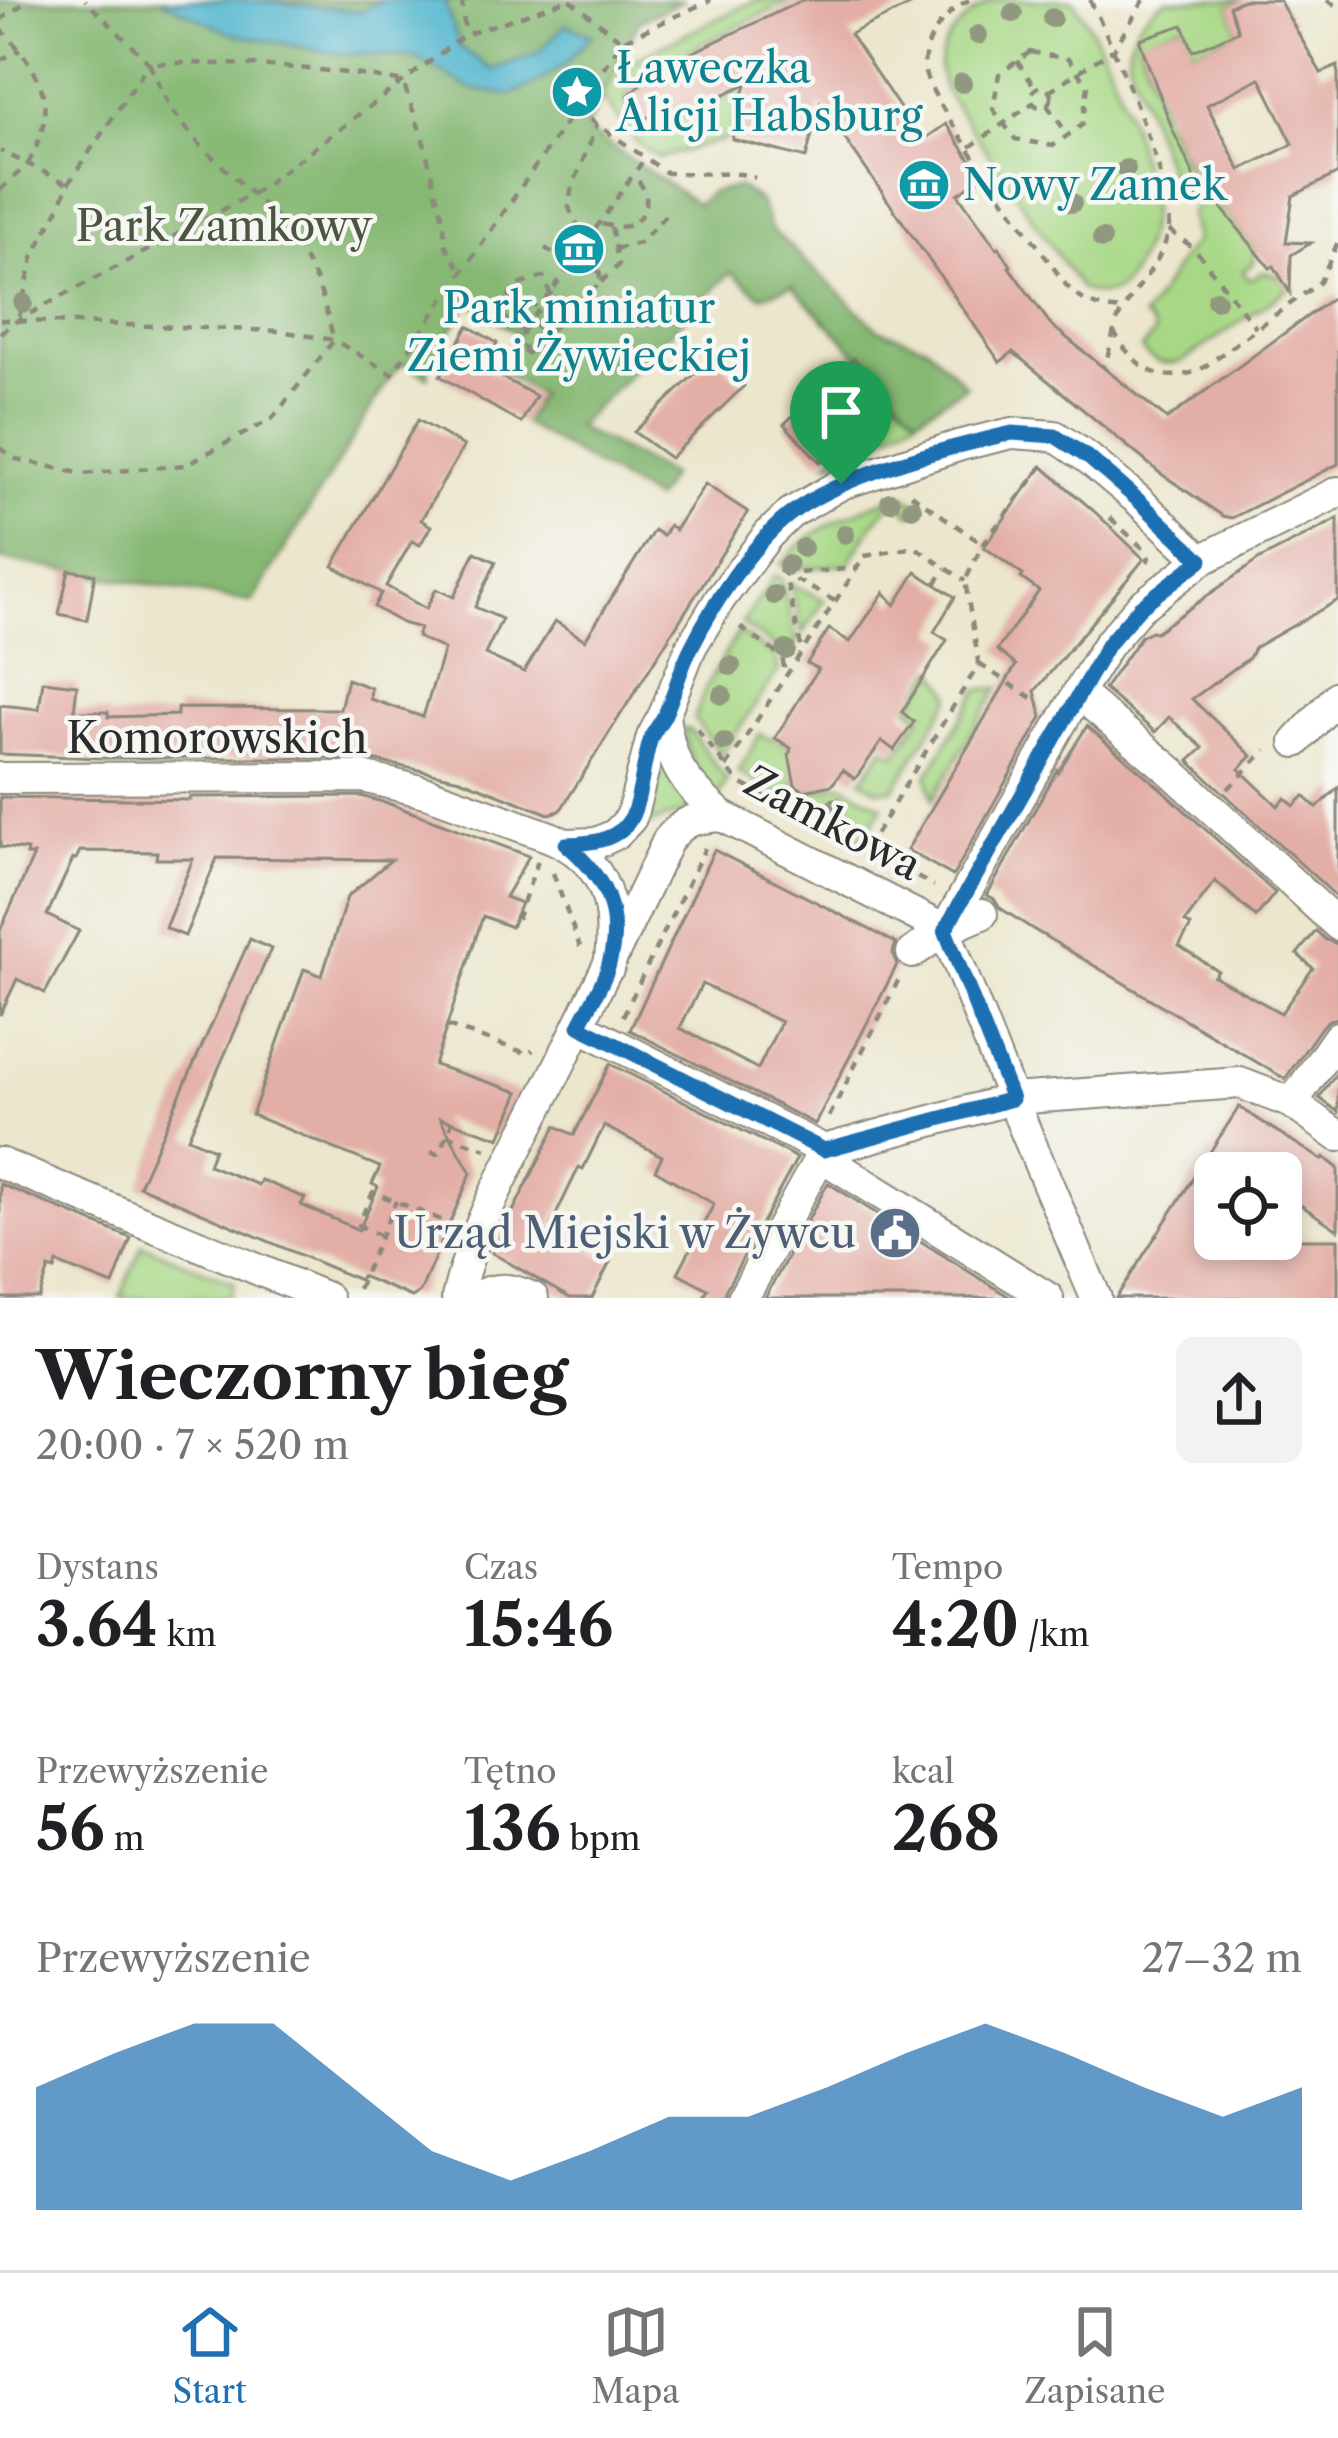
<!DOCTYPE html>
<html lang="pl">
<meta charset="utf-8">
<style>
:root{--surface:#fff;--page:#f2f2f2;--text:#202124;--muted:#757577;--line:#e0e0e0;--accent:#1f6fb2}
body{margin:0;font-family:"Libre Caslon Text",serif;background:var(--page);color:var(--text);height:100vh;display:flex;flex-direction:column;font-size:45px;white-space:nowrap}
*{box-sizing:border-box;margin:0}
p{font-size:39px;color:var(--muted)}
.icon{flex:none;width:66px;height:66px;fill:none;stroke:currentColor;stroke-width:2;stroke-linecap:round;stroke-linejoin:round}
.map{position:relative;height:1298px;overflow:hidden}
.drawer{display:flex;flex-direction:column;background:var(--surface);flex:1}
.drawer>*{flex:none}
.controls{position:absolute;left:1194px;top:1152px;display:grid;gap:24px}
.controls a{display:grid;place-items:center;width:108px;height:108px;border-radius:18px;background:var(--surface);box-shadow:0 6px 18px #0003;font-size:60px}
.pin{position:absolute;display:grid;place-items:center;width:102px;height:102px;color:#fff;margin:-123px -51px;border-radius:50% 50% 50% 0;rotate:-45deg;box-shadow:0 0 12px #0007}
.pin .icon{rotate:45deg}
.round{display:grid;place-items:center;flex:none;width:126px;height:126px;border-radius:18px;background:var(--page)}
.summary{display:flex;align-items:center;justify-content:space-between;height:204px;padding:0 36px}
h1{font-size:66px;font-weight:700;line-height:90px}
.figures{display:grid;grid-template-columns:repeat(3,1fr);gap:18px;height:204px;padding:12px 36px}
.figures div{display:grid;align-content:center}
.figures b{font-size:60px;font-weight:700}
.figures small{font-size:33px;font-weight:400}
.figures p{font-size:33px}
.chart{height:336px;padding:24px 36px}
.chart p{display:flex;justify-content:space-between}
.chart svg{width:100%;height:216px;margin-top:12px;fill:var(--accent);opacity:.7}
.tab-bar{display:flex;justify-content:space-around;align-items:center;height:168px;border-top:3px solid var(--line);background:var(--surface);font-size:33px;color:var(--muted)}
.tab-bar a{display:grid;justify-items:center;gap:6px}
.tab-bar .on{color:var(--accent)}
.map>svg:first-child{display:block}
.green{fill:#a8d886;stroke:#6a8258;stroke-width:3}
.forest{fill:#86b873;stroke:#58724f;stroke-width:3}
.water{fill:#4fb5ce;stroke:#3d707c;stroke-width:3}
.building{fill:#e3aea6;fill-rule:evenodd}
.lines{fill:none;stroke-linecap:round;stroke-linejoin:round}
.minor-casing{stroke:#8b887c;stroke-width:34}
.path{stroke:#8b887c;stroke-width:4.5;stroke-dasharray:9 9;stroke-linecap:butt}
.minor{stroke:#fff;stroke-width:30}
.tree{fill:#929780}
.route-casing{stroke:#fff;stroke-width:24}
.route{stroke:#1f6fb2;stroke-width:15}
.labels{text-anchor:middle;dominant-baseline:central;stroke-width:9;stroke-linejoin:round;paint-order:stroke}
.culture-label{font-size:42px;fill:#0d838f;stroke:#f6f6f2;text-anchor:start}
.park-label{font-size:42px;fill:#4a5642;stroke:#f6f6f2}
.street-label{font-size:42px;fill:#2b2b2b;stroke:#f6f6f2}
.service-label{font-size:42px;fill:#4e5e75;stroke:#f6f6f2;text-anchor:end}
</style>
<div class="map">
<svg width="1338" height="1298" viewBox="0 0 1338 1298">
<rect width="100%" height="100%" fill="#f6f6f2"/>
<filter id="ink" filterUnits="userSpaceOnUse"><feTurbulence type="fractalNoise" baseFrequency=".00833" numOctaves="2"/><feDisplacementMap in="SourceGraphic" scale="24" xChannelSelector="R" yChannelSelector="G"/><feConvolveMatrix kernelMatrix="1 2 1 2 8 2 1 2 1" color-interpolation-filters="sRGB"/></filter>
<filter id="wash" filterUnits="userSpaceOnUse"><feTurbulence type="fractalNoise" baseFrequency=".004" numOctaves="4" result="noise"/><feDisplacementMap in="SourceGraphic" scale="48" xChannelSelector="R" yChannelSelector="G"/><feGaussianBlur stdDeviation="2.7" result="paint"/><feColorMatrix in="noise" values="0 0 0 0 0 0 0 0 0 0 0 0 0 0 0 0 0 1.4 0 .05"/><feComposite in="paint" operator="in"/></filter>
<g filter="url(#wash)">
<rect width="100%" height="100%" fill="#ebe6cc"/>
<!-- green -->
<g class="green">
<polygon points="756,0 791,0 634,78 638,87 630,90 626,97 636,119 645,121 652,118 658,130 740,91 730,138 659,158 638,144 599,94 615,69"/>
<path d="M 995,0 L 1073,0 C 1107,47 1127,107 1141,163 C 1144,174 1150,187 1151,199 C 1152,227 1142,256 1128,279 C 1116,297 1097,298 1080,288 L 944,89 C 943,82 940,76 940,69 C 939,40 971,10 995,0 Z"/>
<path d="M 1167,0 L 1243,0 L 1229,6 L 1238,31 L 1193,51 L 1182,25 L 1139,41 L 1163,115 L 1189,171 L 1183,178 L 1170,176 L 1128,59 C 1128,32 1144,12 1167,0 Z"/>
<path d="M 1211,195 L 1254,248 L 1254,263 L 1243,271 L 1248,278 L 1252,279 L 1263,272 L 1280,276 L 1288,289 L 1182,362 C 1162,365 1155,364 1141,349 L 1154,334 L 1153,327 L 1143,317 C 1163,294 1173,263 1196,241 L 1190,212 Z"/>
<polygon points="896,397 917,417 856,453 826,463"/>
<path d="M 899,496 L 905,496 L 918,504 L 911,515 C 906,511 902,504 896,503 C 883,502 855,553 848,565 L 788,569 L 780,565 C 809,529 856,509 899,496 Z"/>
<polygon points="775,575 781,579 797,641 788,656 742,624"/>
<polygon points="790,583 824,600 803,634"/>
<polygon points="738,632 776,657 779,670 721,755 694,719 706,687"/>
<polygon points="935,669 951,694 950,699 894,789 878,790 862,780 884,748 895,755 921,717 909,708"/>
<polygon points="998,688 933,799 927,776 978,690"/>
<path d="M 684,729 L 689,729 L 727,780 L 718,798 C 699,773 688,761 684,729 Z"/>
<polygon points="760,734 769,739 775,738 791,748 795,785 788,799 738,772"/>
<polygon points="662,760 693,807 683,813 649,824 646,821 652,811"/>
<polygon points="841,784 883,806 863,840 798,804 803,794"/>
<polygon points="142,1245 235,1283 229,1298 120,1298"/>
</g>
<!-- forest -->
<polygon class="forest" points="0,0 684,0 639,21 586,129 697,204 710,193 739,187 760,202 771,229 878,329 927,346 966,386 917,417 792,286 761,296 731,272 576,427 670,475 655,500 524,424 539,394 497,369 517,334 469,302 428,366 428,377 404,363 392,374 252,602 0,559"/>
<!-- water -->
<polygon class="water" points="161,0 253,0 361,11 382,0 444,0 460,47 492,70 537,53 566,24 592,35 564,65 534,85 509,95 471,89 416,57 334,53 232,34"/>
<g id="blocks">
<!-- building -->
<g class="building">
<polygon points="803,0 921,0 850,34 922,141 946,124 982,177 958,194 997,249 999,247 1011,266 1009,267 1051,325 1167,419 1338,294 1338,464 1232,518 1223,516 1160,473 1013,352 1000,362 820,103 806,158 732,139 746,84 659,125 655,116 639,119 628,96 640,85 637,79"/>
<path d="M 1243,0 L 1279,0 L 1321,73 L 1338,66 L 1338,173 L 1293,196 L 1286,242 L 1311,243 L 1291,255 L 1290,293 L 1274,266 L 1270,268 L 1211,195 L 1199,204 L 1192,171 L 1173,131 L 1140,42 L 1140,39 L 1183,25 L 1193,51 L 1238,31 L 1229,6 ZM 1260,78 L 1293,144 L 1240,170 L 1207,105 Z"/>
<polygon points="468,326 497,343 483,367 536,396 521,423 440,376"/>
<polygon points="715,355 744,386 670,458 634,432"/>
<polygon points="854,358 889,396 820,462 784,424"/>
<polygon points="418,420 464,446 421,520 431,526 420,545 412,541 386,586 426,609 436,589 454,597 475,552 496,562 475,607 502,619 485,654 524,672 555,621 585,640 654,530 663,536 669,525 675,530 705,484 748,512 560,811 549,814 460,779 363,758 101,758 0,754 0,705 39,709 43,681 77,685 74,712 108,712 108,717 177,715 177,708 340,709 347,679 371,688 370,699 423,717 444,649 417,637 420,628 402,623 374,607 381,593 333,566"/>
<polygon points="1042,466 1095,512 1144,559 1035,691 1042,717 953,876 907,850 1016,665 997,650 1039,591 1021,578 1023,575 984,547"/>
<polygon points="1338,519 1338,600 1254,648 1249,658 1192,699 1252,756 1239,769 1278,806 1286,798 1294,806 1304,796 1317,808 1338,788 1338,898 1189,761 1203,748 1169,717 1155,732 1104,689 1141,636 1151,631 1156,632 1258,560"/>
<polygon points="69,570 95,574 87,620 59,614"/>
<polygon points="916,572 955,597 934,632 947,640 902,712 914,722 894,750 882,741 855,779 843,770 832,785 805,791 795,785 789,755 791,748 775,738 818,669 807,663 829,629 850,642 884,592 895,605"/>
<polygon points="1087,726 1159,787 1275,893 1256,917 1215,881 1185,922 1191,926 1179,946 1218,971 1214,976 1281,1013 1313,968 1297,954 1316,931 1326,940 1338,944 1338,1018 1329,1020 1322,1026 1285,1079 1031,928 1000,908 994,899 987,895 1057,770 1058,772"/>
<polygon points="361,796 390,804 529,856 505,897 521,903 511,927 483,916 434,1065 519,1092 500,1138 440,1118 471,1173 420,1292 412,1297 361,1276 359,1280 139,1186 250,939 271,949 188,1138 214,1149 208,1165 258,1185 261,1180 305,1198 301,1205 359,1230 378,1187 372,1184 380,1167 252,1115 304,969 322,976 347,897 391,860 217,858 185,936 165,928 193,859 156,859 157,852 80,851 76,859 73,859 47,915 79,931 45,993 17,979 0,1015 0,931 34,855 26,855 27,850 0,847 0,797 190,800 190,797"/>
<path d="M 714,850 L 896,943 L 893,953 L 897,965 L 815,1124 L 630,1030 ZM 702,984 L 781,1022 L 758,1069 L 680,1028 Z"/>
<polygon points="610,1064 797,1158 726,1289 724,1298 703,1298 708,1289 678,1273 714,1204 655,1170 662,1156 604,1126 583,1169 579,1167 551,1225 611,1260 592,1298 570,1298 492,1253 556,1126 574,1135"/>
<polygon points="1338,1071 1338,1112 1319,1098"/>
<polygon points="1239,1107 1322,1160 1324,1157 1338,1168 1338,1230 1281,1192 1281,1173 1215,1173 1215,1239 1338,1239 1338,1298 1116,1298"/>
<polygon points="828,1183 1011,1298 765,1298"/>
<polygon points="0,1184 131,1238 113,1285 57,1263 55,1270 49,1268 39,1298 0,1298"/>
</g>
</g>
</g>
<g filter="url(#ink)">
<use href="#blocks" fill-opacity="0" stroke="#8b887c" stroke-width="3"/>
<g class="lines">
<!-- minor casing -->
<g class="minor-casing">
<g id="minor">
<polyline points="1078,693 1172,772 1338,925"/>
<path d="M 664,715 C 670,765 684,783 722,816 L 945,930"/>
<polyline points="1296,742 1338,696"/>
<path d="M 0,778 L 363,777 L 429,793 L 550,837 C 609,861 617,910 609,967"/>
<polyline points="566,844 597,843 616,834 631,818 652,737 664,715 691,647 720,599 768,535 791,513 841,484 961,445 1012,433 1055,436 1089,459 1138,500 1201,560"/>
<polyline points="945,930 1078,693 1108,644 1140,607 1201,560 1338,492"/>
<polyline points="945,930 1012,1099 1096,1298"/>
<polyline points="912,953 945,930 982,914"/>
<polyline points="579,1026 824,1150"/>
<polyline points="1292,1103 1338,1037"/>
<polyline points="824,1150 1012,1099 1240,1083 1292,1103 1338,1136"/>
<polyline points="0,1163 327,1298"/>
<polyline points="832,1163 1048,1298"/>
<path d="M 457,1298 C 473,1226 511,1162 544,1096 C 586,1011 628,926 668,840 C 685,819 695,818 722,816"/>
<path d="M 474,1298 C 496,1286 511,1288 533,1298"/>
<polyline points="743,1298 824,1150"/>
</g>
</g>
<!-- path -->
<g class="path">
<polyline points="462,0 465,35"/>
<polyline points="570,0 622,41"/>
<path d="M 969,0 C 945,11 924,40 924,67 C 924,96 1042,251 1066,285 C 1084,304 1097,308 1123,310"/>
<path d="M 1090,0 C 1116,53 1139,107 1157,163 C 1163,184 1172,205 1169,227 C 1164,262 1136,286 1120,315 C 1111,332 1112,352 1102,368"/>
<polyline points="1327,0 1338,7"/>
<polyline points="0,20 29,0"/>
<path d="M 0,28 C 43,73 60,106 28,164 L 0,151"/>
<polygon points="1030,52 1068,59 1088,86 1082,125 1053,146 1015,139 993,109 999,74"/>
<polyline points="0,60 20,50"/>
<polyline points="1017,61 1036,89"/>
<circle cx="1041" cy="97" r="10"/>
<polyline points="1049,91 1114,49 1144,0"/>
<polyline points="1047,105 1068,135"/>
<polyline points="575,109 667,173 741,174 755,178"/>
<polyline points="970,147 1033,103"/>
<polyline points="68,184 149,63 85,0"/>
<polyline points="0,190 28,164 68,184 59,208 34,254 18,320"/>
<path d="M 602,224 C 629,232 644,223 647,194 L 634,174"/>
<polyline points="1169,230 1195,249 1256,328"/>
<polyline points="545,248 570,265"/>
<polyline points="615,249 640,243 669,211"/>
<polyline points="601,282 619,265 611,226"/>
<polyline points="513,293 539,309"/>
<polyline points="0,320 280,331 334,340 392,374 622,41 711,0"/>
<polyline points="532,322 559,346"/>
<path d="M 1113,331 C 1135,367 1158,386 1200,370 L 1320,282 L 1338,242"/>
<polyline points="523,332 645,158"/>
<polyline points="0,333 18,320 254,193 465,35 568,0"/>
<polyline points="525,354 523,332 498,313 515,286 543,277 550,293 583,320"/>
<polyline points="513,367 601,282 595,252 573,218 569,207 571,191 597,124"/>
<path d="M 0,448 L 16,459 L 83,474 L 185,465 L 272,419 L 334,340 L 319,286 L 289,229 L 201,146 L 171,110 L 149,63 C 234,63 319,66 403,82 L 422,136 L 443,219 L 446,246 L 462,272"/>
<polyline points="911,494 981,543"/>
<polyline points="1110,518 1144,549 1149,558 1147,562"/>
<polyline points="779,570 785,574 802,651"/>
<polyline points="935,584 946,568"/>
<polyline points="835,601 785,574 858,568"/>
<polyline points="740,627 782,657 786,677"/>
<polyline points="979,664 1040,703"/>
<polyline points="697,729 738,782 934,886"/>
<polyline points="726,767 865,556 915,547 965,581"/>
<polyline points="1228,789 1266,750"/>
<polyline points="866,850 979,664 965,581 983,544 1044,464"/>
<polyline points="553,873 580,947"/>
<polyline points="515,916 518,917 538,861"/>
<polyline points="623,1016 705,848"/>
<polyline points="447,1026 529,1054 533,1050"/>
<polyline points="829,1117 900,977"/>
<polyline points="447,1135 486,1149"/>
<polyline points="431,1152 437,1154 440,1152 452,1122"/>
<polyline points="381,1236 358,1225 373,1192 451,1224"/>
<polyline points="358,1289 396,1201"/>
</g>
<!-- minor -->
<use href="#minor" class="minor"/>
</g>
<!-- trees -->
<g class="tree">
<circle cx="1013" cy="13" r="10"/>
<circle cx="1052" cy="18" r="10"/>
<circle cx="978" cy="35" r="10"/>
<circle cx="962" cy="83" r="10"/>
<circle cx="1126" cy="169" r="10"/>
<circle cx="1072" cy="203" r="10"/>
<circle cx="1102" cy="239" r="10"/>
<circle cx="1216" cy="300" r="10"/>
<circle cx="23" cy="303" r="10"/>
<circle cx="890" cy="502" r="10"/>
<circle cx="912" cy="508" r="10"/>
<circle cx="845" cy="534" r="10"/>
<circle cx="803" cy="548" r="10"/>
<circle cx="788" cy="565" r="10"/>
<circle cx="774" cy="595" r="10"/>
<circle cx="786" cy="650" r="10"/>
<circle cx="731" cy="666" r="10"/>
<circle cx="722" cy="695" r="10"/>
<circle cx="724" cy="742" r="10"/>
<circle cx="836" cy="807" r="10"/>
</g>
</g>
<g class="lines" filter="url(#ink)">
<!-- route casing -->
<g class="route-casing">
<path id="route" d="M 1012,433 L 1055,436 L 1089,458 L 1138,500 L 1201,560 L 1140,607 L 1108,644 L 945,930 L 1012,1099 L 824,1150 L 579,1026 C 589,1006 603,985 609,964 C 623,912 605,877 566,844 C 590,843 617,842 631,818 C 641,799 643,761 651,738 C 654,730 661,723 665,714 C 675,693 680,668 692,646 C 713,604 752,544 789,515 C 841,474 947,448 1012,433 Z"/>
</g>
<!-- route -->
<use href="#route" class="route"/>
</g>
<!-- icons -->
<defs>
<g id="sight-disc" transform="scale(2.7)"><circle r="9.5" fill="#0f9aa8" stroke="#f6f6f2"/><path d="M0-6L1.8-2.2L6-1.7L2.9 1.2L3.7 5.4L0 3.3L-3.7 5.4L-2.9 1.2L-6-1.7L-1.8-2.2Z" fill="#fff"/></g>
<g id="museum-disc" transform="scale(2.7)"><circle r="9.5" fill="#0f9aa8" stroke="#f6f6f2"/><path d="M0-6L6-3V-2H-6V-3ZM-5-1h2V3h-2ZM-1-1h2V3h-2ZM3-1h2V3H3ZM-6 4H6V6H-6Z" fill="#fff"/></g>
<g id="civic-disc" transform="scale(2.7)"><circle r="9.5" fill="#5c6f8a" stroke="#f6f6f2"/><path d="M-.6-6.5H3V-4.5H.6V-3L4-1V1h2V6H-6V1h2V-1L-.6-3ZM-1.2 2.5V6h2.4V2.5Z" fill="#fff"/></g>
</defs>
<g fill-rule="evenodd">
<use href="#sight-disc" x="577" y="92"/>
<use href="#museum-disc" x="924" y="185"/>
<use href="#museum-disc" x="579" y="249"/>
<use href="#civic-disc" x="895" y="1233"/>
</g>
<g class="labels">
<!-- culture labels -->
<g class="culture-label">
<text x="616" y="68">Ławeczka<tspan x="616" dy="48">Alicji Habsburg</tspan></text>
<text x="963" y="185">Nowy Zamek</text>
<text x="579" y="308" text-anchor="middle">Park miniatur<tspan x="579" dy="48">Ziemi Żywieckiej</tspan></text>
</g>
<!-- park labels -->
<g class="park-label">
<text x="224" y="226">Park Zamkowy</text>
</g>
<!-- street labels -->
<g class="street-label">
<text x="217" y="738">Komorowskich</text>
<text transform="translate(833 823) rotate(28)">Zamkowa</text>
</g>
<!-- service labels -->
<g class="service-label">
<text x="856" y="1233">Urząd Miejski w Żywcu</text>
</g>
</g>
</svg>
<div class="controls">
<a><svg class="icon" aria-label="locate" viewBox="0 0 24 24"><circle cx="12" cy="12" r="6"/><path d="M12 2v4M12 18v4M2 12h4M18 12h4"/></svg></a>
</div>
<div class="pin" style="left:841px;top:484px;background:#1e9e55"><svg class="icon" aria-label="arrive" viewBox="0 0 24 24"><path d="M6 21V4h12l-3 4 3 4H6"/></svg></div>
</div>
<section class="drawer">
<div class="summary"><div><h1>Wieczorny bieg</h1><p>20:00 · 7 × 520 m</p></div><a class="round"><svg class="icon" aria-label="share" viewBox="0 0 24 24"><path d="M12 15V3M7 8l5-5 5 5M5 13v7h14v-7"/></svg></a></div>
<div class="figures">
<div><p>Dystans</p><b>3.64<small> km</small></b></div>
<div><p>Czas</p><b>15:46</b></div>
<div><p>Tempo</p><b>4:20<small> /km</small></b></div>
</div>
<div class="figures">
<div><p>Przewyższenie</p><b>56<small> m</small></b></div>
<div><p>Tętno</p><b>136<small> bpm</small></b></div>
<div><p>kcal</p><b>268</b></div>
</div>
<div class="chart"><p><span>Przewyższenie</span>27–32 m</p>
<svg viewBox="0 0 160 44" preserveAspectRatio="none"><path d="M0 44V19L10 12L20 6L30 6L40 19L50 32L60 38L70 32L80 25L90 25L100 19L110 12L120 6L130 12L140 19L150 25L160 19V44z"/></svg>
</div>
</section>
<nav class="tab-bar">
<a class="on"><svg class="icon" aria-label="home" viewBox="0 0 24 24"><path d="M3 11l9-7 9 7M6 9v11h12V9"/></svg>Start</a>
<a><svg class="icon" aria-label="map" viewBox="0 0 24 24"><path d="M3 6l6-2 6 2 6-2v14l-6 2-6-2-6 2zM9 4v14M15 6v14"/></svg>Mapa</a>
<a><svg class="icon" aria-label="saved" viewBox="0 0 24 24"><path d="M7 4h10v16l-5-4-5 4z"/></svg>Zapisane</a>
</nav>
